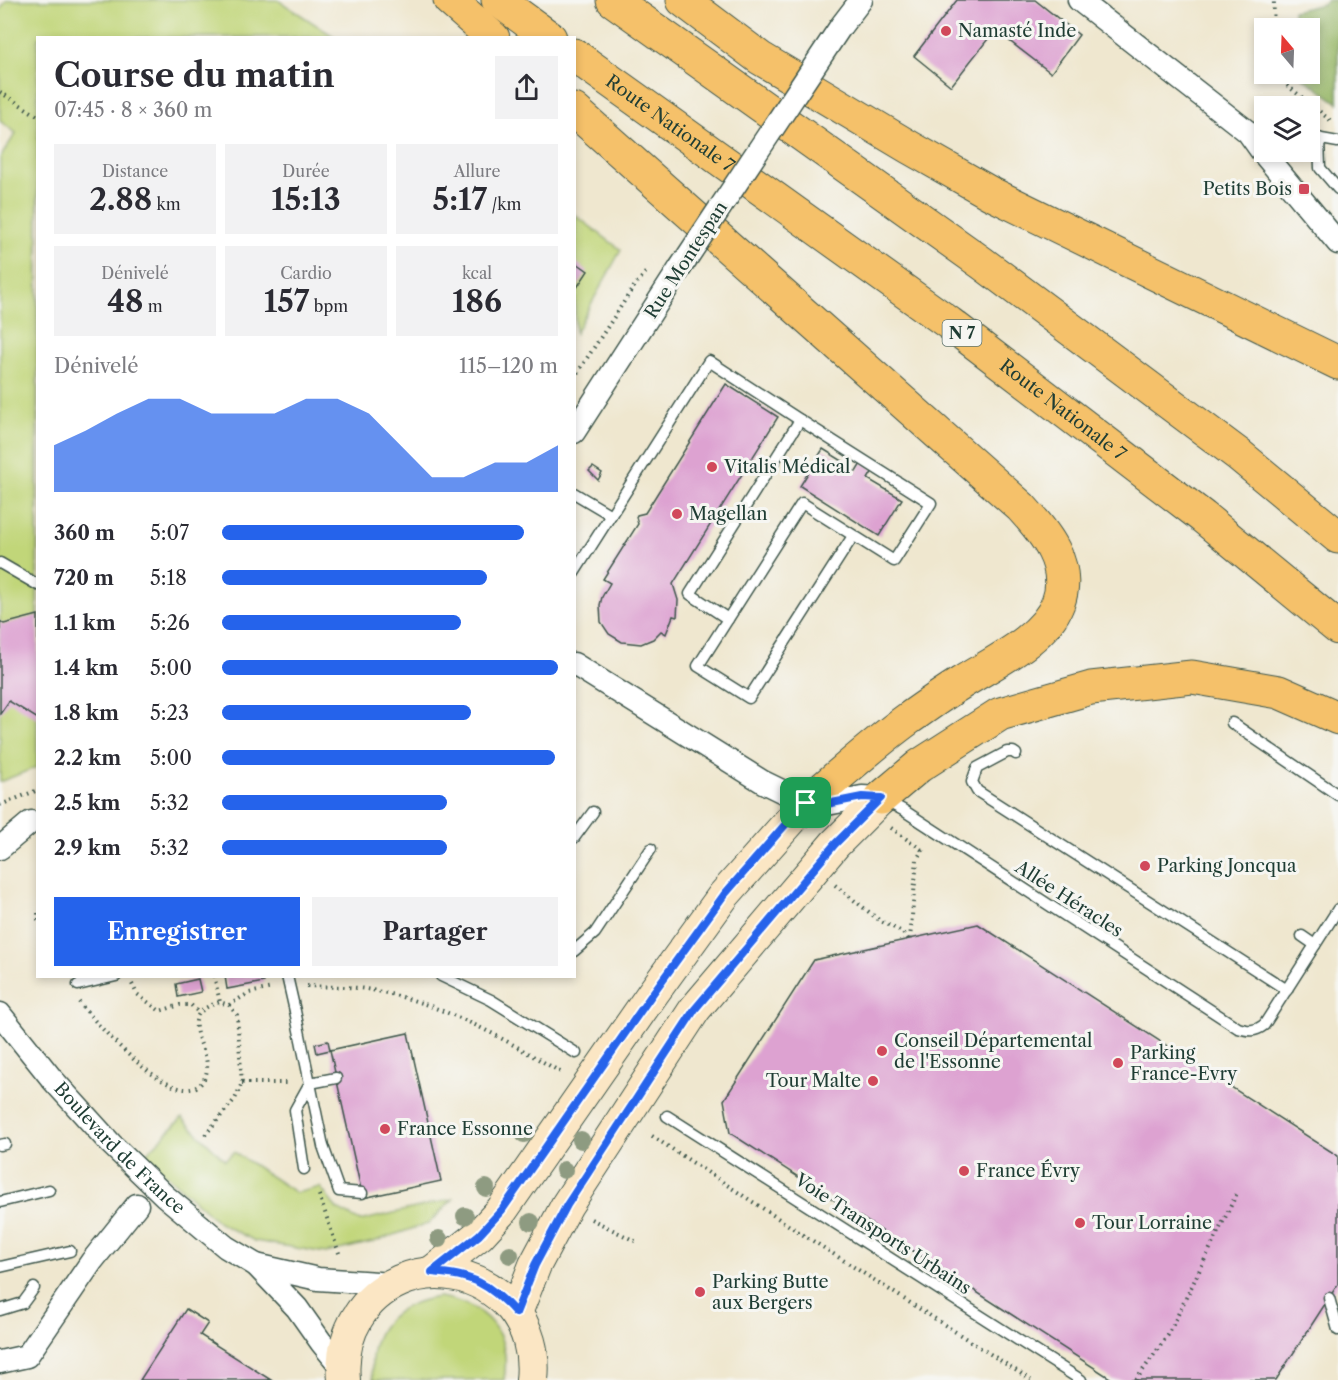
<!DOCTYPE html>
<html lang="fr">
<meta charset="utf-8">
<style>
:root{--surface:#fff;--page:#f2f2f3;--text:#2b2b33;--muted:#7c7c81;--accent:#2563eb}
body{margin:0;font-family:"Libre Caslon Text",serif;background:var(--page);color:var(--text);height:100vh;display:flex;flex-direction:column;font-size:22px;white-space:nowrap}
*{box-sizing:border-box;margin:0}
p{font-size:20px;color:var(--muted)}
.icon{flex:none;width:33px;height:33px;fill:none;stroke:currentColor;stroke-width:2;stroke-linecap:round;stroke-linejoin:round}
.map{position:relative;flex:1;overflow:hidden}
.details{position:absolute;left:36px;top:36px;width:540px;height:942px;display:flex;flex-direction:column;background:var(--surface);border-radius:0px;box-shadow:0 3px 9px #0003}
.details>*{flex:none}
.needle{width:39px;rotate:341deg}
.controls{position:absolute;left:1254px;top:18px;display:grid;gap:12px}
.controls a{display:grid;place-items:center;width:66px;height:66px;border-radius:0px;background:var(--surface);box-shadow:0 3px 9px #0003;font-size:30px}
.pin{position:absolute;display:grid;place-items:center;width:51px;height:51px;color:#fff;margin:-26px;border-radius:12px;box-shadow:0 3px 9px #0006}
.round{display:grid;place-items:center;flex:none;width:63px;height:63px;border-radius:0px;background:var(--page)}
.head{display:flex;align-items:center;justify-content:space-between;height:102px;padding:0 18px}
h1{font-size:33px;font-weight:700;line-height:45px}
.metrics{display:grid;grid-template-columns:repeat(3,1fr);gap:9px;height:102px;padding:6px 18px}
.metrics div{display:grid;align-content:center;border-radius:0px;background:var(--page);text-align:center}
.metrics b{font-size:30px;font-weight:700}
.metrics small{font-size:16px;font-weight:400}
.metrics p{font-size:16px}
.chart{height:168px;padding:12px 18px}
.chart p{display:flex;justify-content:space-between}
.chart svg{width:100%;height:108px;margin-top:6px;fill:var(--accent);opacity:.7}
.cta{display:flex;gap:12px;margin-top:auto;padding:12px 18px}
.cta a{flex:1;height:69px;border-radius:0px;background:var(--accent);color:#fff;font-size:24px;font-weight:700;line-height:69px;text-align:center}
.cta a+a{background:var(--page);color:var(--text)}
ul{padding:0 18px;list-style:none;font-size:20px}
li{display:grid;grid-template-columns:96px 72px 1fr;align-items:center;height:45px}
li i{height:15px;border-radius:8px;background:var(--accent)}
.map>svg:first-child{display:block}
.green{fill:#c1d679;stroke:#708a56;stroke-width:1.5}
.forest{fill:#98b769;stroke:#5c7a4e;stroke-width:1.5}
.building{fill:#dda2d1}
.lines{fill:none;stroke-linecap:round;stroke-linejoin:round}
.lane-casing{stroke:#3e564b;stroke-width:13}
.street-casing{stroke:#3e564b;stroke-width:25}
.secondary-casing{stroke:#3e564b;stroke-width:34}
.primary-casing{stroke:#3e564b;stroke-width:35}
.path{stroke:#3e564b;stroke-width:4;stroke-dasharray:1.5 4.5;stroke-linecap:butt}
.lane{stroke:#fff;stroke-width:10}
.street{stroke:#fff;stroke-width:22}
.secondary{stroke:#fbe6c4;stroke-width:32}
.primary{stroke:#f5c16b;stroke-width:33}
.lane-bridge-casing{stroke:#3e564b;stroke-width:13;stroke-linecap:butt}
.street-bridge-casing{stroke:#3e564b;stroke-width:25;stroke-linecap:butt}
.lane-bridge{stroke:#fff;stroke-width:10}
.street-bridge{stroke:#fff;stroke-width:22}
.tree{fill:#8e9b81}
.route-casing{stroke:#fff;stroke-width:12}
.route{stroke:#2563eb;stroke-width:8}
.poi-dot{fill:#d1495b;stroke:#f6f6f2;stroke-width:2}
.labels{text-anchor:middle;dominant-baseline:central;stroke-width:6;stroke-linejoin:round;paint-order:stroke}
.shield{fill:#f6f6f2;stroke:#60746d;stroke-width:1.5}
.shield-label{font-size:16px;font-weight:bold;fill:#1f3d34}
.poi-label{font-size:18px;fill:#1f3d34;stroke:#f6f6f2;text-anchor:start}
.street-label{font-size:18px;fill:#1f3d34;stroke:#f6f6f2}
</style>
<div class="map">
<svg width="1338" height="1380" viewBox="0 0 1338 1380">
<rect width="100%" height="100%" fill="#f6f6f2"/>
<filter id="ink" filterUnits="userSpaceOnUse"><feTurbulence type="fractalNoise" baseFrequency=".0167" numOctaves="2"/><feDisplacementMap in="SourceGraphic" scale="12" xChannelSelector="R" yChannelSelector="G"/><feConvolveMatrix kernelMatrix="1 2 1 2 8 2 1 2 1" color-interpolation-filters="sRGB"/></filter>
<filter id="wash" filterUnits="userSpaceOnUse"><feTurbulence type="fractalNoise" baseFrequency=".008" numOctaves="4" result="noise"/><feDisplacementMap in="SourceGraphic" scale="24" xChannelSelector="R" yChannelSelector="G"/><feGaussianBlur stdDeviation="1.35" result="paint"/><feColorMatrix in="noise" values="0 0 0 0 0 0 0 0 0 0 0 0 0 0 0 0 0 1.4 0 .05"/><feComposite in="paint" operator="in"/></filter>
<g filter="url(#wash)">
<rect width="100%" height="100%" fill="#efe7cf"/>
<!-- green -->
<g class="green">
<polygon points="7,0 278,0 335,37 38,38 37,767 0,782 0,158 16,133 0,121 0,10"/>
<polygon points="575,215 621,250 575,333"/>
<polygon points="182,1118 225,1160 234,1152 296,1193 320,1187 337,1209 360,1221 453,1199 429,1223 373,1242 326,1253 255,1241 219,1223 145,1155"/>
<path d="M 439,1297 C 485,1304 512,1332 504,1380 L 373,1380 C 366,1331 392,1304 439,1297 Z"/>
</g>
<!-- forest -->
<polygon class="forest" points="1327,0 1338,0 1338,103 1298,74 1310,74 1310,28 1294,28 1293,11 1323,4"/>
<g id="blocks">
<!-- building -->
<g class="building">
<polygon points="957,0 1035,0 1079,35 1051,73 995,30 951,86 914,56"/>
<polygon points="574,261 588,271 574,292"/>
<polygon points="726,384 778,417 673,584 678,600 677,617 673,616 666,634 661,631 653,639 641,644 622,642 609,634 601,622 600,605 602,597 610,583 603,579 638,524 636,517 637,515 645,513"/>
<polygon points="823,449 849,465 848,467 856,472 862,462 874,469 868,479 902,499 879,536 800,486"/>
<polygon points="593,467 602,473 598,480 589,471"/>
<polygon points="38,615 38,719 9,701 0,714 0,621 4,624"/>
<polygon points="978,924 1338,1156 1338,1284 1276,1380 1113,1380 730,1133 724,1100 814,960"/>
<polygon points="225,976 263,976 264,982 227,989"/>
<polygon points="198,979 201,992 178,997 176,984"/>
<polygon points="408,1033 441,1181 363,1198 330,1050 317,1053 315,1044 328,1041 330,1050"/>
<polygon points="186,1309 208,1323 200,1335 271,1380 140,1380"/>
</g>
</g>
</g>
<g filter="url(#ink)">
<use href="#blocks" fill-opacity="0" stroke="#3e564b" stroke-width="1.5"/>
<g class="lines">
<!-- lane casing -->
<g class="lane-casing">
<g id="lane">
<polyline points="1310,137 1338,142"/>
<polyline points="1319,138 1320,168 1338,189"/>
<polyline points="800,420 931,503 894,561 802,503 698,666 749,698 853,536"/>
<polyline points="574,493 611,515"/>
<polyline points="0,563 38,585"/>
<polyline points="574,573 709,361 800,420 690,594 728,619"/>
<polyline points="1232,723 1338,795"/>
<polyline points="1016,754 1013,752 1007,752 977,768 972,782 977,791 1287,990"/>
<path d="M 884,800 L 903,810 L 1238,1028 C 1248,1031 1255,1032 1264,1025 L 1338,909"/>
<polyline points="574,838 593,812"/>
<polyline points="1302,936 1315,945"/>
<polyline points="574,951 595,933 651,849"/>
<polyline points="441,976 491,1000 576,1053"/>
<polyline points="78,985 116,976"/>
<polyline points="295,1011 323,1146 339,1191 362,1193"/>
<polyline points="667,1116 1081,1380"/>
<polyline points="0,1145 5,1144"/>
<polyline points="304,1169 295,1110 310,1083 336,1078"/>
<polyline points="0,1202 49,1190"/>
<polyline points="0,1267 70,1251"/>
<polyline points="1329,1298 1338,1330"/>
<polyline points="0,1310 23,1303 34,1288"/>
</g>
</g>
<!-- street casing -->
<g class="street-casing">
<g id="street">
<polyline points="1079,0 1248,132 1263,153 1338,243"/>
<polyline points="841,26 861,0"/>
<polyline points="574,432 680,268"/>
<polyline points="574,664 763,782 806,803 827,804 862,797 881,798"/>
<polyline points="0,848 31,822"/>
<path id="s1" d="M 0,1014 L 52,1079 L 111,1144 L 165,1196 L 226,1247 L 256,1265 L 297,1308 L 321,1342 L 343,1369"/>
<polyline points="256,1265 318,1279 392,1284"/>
<polyline points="0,1362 27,1356 92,1261 137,1205"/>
</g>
</g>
<!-- secondary casing -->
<g class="secondary-casing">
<g id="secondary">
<polyline points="432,1272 479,1235 502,1210 653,993 724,895 806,803"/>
<polyline points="516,1313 535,1265 567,1205 695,1009 835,844 881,798"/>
<path d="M 344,1380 C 335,1284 446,1236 511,1307 C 528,1327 535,1354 532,1380"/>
</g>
</g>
<!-- primary casing -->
<g class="primary-casing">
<g id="primary">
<polyline points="450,0 493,38"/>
<polyline points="498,0 550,38"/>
<polyline points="613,0 982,263 1239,455 1338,537"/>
<polyline points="683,0 760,58 909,147 990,193 1338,363"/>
<path id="s2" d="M 574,55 L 949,323 L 1203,517 L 1338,628"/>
<path d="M 574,110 L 1021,507 C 1045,533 1072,565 1058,603 C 1044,640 992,663 961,683 C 943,694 925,707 908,719 C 872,745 840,775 806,803"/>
<polyline points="881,798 919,766 1000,714 1091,688 1192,677 1279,692 1338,718"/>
</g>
</g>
<!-- path -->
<g class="path">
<polyline points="1273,28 1274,0"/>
<polyline points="1273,74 1330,120"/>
<polyline points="0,92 38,116"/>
<polyline points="574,378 633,288 646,272"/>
<polyline points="0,805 38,790"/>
<polyline points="891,828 922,850"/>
<polyline points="835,885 879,920 902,932 908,940"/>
<polyline points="38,913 38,921"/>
<polyline points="910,939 917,859 923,849"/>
<polyline points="214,976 220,1002"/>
<polyline points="132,984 137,994 160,1011 180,1005 191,1005 199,1013"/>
<path d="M 307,986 C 326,987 347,986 366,989 C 438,1001 500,1036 562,1073"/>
<path d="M 79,1002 C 94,1021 181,1121 204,1079 C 215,1059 193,1040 196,1021 C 198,1009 211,1005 220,1002 L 229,1005 L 237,1015 L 242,1083 L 235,1099 L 205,1135"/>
<polyline points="229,1005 249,993 272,988"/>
<polyline points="242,1083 289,1083"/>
<polyline points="652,1136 802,1234 1031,1380"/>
<polyline points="319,1195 340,1256"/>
<polyline points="591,1219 639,1243"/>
<polyline points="1136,1380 1168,1335 1238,1191"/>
</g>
<!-- lane -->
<use href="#lane" class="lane"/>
<!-- street -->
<use href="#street" class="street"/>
<!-- secondary -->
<use href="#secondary" class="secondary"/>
<!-- primary -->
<use href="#primary" class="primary"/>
<!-- lane-bridge casing -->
<g class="lane-bridge-casing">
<polyline id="lane-bridge" points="287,976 295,1011"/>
</g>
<!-- street-bridge casing -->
<g class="street-bridge-casing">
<polyline id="street-bridge" points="680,268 841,26"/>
</g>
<!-- lane-bridge -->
<use href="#lane-bridge" class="lane-bridge"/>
<!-- street-bridge -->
<use href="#street-bridge" class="street-bridge"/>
</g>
<!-- trees -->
<g class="tree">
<circle cx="524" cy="1134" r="9"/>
<circle cx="581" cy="1140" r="9"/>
<circle cx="564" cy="1170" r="9"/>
<circle cx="486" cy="1188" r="9"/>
<circle cx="465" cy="1216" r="9"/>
<circle cx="531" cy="1222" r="9"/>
<circle cx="439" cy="1239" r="9"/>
<circle cx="510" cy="1255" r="9"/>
</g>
</g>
<g class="lines" filter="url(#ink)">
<!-- route casing -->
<g class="route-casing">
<path id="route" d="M 862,797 L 881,798 L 835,844 L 695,1009 L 567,1205 L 535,1265 L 516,1313 C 489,1283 472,1275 432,1272 L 479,1235 L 502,1210 L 653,993 L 724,895 L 798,810 L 806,803 L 827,804 Z"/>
</g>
<!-- route -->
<use href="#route" class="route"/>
</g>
<!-- markers -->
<g class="poi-dot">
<circle cx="946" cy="31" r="6"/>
<rect x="1298" y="183" width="12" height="12" rx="3"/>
<circle cx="712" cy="467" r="6"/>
<circle cx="677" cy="514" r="6"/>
<circle cx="1145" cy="866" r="6"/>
<circle cx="882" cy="1051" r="6"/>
<circle cx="1118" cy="1063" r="6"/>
<circle cx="873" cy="1081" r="6"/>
<circle cx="385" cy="1129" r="6"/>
<circle cx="964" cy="1171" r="6"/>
<circle cx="1080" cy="1223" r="6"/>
<circle cx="700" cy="1292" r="6"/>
</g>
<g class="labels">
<!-- shield labels -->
<rect class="shield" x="942.5" y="320" width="39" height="26" rx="4.5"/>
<g class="shield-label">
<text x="962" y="333">N 7</text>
</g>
<!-- poi labels -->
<g class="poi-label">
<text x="958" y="31">Namasté Inde</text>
<text x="1292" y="189" text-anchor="end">Petits Bois</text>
<text x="724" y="467">Vitalis Médical</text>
<text x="689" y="514">Magellan</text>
<text x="1157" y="866">Parking Joncqua</text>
<text x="894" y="1041">Conseil Départemental<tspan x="894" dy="21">de l'Essonne</tspan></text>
<text x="1130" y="1053">Parking<tspan x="1130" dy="21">France-Evry</tspan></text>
<text x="861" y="1081" text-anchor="end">Tour Malte</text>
<text x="397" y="1129">France Essonne</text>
<text x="976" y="1171">France Évry</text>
<text x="1092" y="1223">Tour Lorraine</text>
<text x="712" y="1282">Parking Butte<tspan x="712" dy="21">aux Bergers</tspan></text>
</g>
<!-- street labels -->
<g class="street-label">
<text stroke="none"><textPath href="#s2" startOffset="118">Route Nationale 7</textPath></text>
<text transform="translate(686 260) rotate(-57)">Rue Montespan</text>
<text stroke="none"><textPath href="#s2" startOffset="604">Route Nationale 7</textPath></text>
<text transform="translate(1069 899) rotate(33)">Allée Héracles</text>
<text stroke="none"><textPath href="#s1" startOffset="180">Boulevard de France</textPath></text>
<text transform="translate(883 1234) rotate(33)">Voie Transports Urbains</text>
</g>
</g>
</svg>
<div class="controls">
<a><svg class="needle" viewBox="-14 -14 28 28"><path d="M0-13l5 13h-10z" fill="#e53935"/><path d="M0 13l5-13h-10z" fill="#7c7c81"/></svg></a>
<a><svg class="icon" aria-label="layers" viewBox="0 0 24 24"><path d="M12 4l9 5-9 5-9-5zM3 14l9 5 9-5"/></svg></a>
</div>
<div class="pin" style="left:806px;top:803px;background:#1e9e55"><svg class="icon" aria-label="arrive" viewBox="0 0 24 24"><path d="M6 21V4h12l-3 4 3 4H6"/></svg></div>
<section class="details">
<div class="head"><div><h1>Course du matin</h1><p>07:45 · 8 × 360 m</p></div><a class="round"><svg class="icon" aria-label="share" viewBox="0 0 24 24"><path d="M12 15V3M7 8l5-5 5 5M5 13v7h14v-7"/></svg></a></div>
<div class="metrics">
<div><p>Distance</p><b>2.88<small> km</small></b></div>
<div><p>Durée</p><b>15:13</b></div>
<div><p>Allure</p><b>5:17<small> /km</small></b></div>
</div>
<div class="metrics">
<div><p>Dénivelé</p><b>48<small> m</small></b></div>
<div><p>Cardio</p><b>157<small> bpm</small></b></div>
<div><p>kcal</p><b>186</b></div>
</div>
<div class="chart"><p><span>Dénivelé</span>115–120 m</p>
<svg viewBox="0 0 160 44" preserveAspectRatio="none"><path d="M0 44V25L10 19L20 12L30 6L40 6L50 12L60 12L70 12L80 6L90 6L100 12L110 25L120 38L130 38L140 32L150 32L160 25V44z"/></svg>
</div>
<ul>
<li><b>360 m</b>5:07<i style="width:90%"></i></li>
<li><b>720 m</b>5:18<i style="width:79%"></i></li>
<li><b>1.1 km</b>5:26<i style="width:71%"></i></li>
<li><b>1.4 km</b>5:00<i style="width:100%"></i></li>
<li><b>1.8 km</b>5:23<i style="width:74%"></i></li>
<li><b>2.2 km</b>5:00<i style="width:99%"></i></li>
<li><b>2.5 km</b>5:32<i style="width:67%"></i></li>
<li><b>2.9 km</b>5:32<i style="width:67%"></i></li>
</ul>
<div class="cta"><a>Enregistrer</a><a>Partager</a></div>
</section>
</div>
